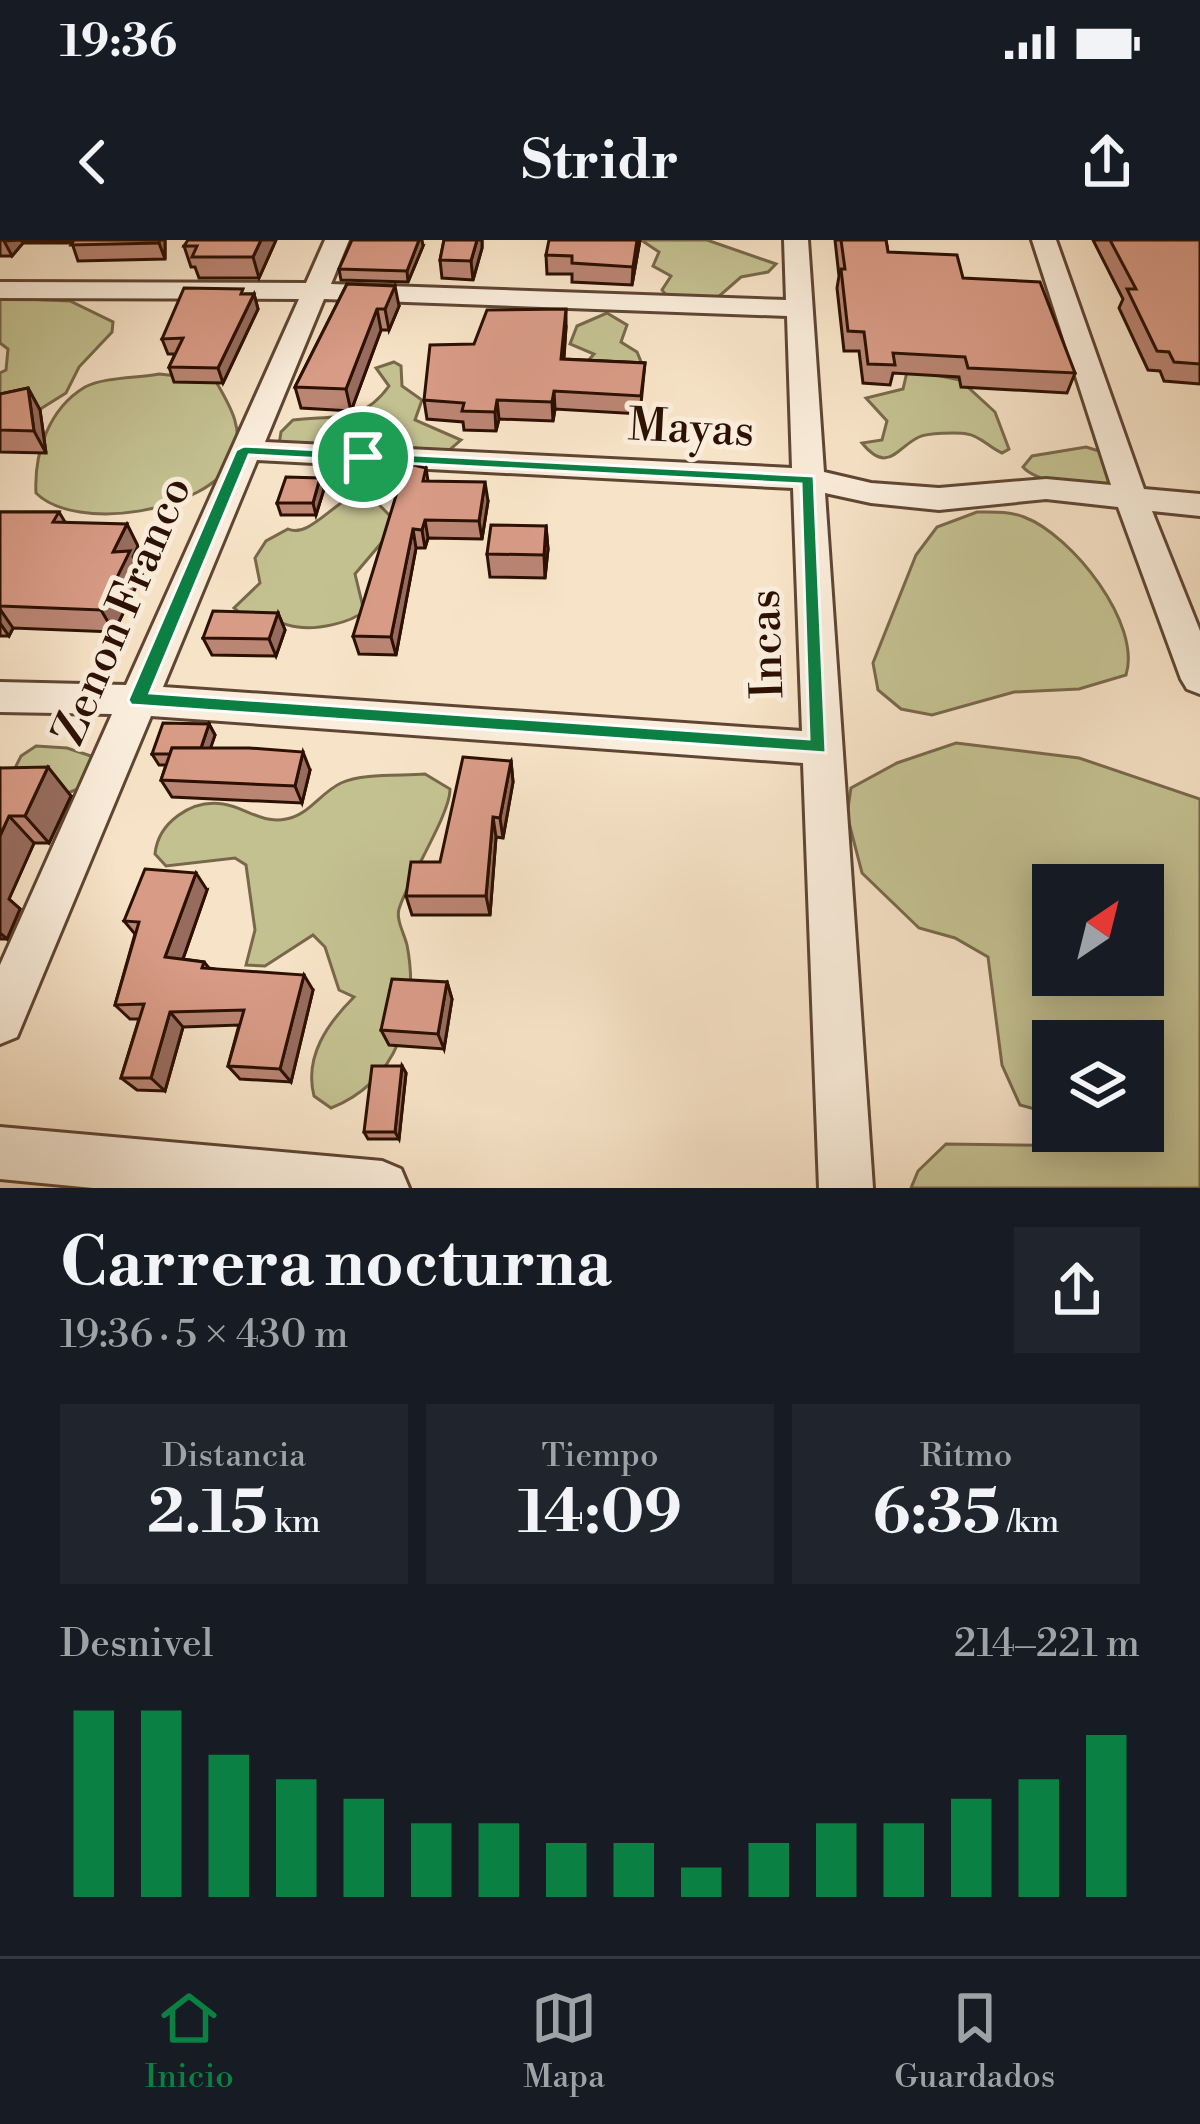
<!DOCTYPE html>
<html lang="es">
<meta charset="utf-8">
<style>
:root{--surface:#171b24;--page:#20242c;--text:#f1f3f6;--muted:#9ea1a6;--line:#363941;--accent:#0b8043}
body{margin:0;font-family:"Libre Bodoni",serif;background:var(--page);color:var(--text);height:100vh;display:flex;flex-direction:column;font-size:45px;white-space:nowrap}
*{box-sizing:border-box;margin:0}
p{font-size:39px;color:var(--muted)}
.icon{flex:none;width:66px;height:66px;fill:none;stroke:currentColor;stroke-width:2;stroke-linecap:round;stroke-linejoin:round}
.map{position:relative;height:948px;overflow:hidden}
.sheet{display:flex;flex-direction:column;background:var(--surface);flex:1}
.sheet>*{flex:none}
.needle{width:78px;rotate:35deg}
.tools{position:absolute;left:1032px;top:624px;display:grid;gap:24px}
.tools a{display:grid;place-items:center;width:132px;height:132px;border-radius:0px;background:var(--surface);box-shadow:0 6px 30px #0003;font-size:60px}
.pin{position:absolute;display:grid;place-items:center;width:102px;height:102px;color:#fff;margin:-51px;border:6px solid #fff;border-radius:50%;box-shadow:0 3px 12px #0007}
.round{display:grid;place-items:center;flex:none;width:126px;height:126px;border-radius:0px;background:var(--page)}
.summary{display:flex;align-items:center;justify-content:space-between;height:204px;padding:0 60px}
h1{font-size:66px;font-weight:800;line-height:90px}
.stats{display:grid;grid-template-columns:repeat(3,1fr);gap:18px;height:204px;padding:12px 60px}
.stats div{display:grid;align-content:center;border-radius:0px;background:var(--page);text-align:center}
.stats b{font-size:60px;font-weight:800}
.stats small{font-size:33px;font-weight:400}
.stats p{font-size:33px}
.chart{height:336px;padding:24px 60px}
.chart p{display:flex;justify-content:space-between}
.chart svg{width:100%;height:216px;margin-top:12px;stroke:var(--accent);stroke-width:6}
.status{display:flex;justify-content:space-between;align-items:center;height:84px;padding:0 60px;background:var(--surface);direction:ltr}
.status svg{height:33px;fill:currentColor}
header{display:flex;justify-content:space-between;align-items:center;height:156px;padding:0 60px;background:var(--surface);font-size:54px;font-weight:800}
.menu{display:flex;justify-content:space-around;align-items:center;height:168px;border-top:3px solid var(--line);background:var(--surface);font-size:33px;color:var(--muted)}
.menu a{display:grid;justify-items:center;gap:6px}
.menu .selected{color:var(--accent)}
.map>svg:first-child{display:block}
.green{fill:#c4c191;stroke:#78684a;stroke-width:3;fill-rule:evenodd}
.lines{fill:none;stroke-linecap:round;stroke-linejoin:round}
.minor-casing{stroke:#5f4533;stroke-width:6}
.minor{fill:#faeddb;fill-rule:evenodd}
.wall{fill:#ba8573;stroke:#2c1002;stroke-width:3}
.shaded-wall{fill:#976c5e;stroke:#2c1002;stroke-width:3}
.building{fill:#d89b86;stroke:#2c1002;stroke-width:3}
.route{fill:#0b8043;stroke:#fff;stroke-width:3;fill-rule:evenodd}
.labels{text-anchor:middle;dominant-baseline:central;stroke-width:10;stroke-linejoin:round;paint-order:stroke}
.street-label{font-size:45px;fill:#2c1002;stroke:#faeddb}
</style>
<div class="status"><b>19:36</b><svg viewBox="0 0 49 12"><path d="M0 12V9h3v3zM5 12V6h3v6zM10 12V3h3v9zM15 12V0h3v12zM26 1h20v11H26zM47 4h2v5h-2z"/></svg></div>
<header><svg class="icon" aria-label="back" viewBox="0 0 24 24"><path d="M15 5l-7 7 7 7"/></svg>Stridr<svg class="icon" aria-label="share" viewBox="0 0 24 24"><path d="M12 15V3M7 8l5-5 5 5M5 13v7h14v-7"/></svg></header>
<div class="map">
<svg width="1200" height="948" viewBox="0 0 1200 948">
<rect width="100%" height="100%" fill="#f7e3c7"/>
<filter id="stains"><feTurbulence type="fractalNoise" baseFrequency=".00167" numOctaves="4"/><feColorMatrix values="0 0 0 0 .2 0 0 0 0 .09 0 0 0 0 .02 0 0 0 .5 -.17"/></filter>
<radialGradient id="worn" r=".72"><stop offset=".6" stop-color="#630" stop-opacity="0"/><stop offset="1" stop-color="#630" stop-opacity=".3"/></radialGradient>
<!-- green -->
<g class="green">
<polygon points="641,0 707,0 776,24 768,32 741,37 717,58 667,56 662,50 671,36 653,26 659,12"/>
<polygon points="0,58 70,61 113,82 112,92 79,127 66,153 29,176 0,183 0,133 6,130 8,109 0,103"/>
<polygon points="607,73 627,85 621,102 637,112 642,124 633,135 568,127 586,123 594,114 570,104 577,86"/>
<path d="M 394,122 L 401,126 L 402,146 L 422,160 L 415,180 L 461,200 L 438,220 L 279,205 L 281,192 L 293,180 C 333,175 362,184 389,146 L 376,128 Z"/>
<path d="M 916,131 L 960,140 L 995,172 L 1009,209 L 1002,213 C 990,208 979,195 967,194 C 958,192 927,193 919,197 C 897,207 888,235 862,203 L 882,200 L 887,181 L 866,158 L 903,149 L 907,132 Z"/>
<path d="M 159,134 L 215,140 C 229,164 246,191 233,219 C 208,272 76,293 36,253 C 34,214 48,169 85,147 C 103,137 139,138 159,134 Z"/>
<path d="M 1086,207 L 1112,215 L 1135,253 C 1108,249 1040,247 1023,227 L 1032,216 Z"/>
<path d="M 365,250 L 391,277 L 388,295 L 355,334 L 364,371 C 351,383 316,390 298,387 C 274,384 272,373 241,374 L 234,368 L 260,343 L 255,318 L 266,301 L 288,289 C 309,299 334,260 365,250 Z"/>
<path d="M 977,272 C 993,272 1009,271 1024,277 C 1072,295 1142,384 1126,435 L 1079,449 L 1014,452 L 932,475 L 901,469 L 878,450 L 873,423 L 916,315 L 937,287 Z"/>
<path d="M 956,503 L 1079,518 L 1200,559 L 1200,948 L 911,948 L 918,931 L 946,904 L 1104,906 L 1140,900 L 1129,891 L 1143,891 L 1143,801 L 1053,801 L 1053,874 L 1020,865 L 1002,825 L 988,717 L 955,698 L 919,688 L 862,633 L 847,575 L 851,548 L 897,523 ZM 1053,645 L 1143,645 L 1143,735 L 1053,735 Z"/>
<polygon points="36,506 67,508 94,517 85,546 68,553 15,528 21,516"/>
<path d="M 425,534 L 450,549 C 451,573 408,639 399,669 C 396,680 404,693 407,705 C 420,772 397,842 331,868 L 314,856 C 304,817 327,784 354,757 L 339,750 L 325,707 L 313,695 L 265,726 L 246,725 L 255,690 L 246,625 L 235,618 L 166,626 L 155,614 C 158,583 191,559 223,564 C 245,567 261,584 286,579 C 309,575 320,553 341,543 C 362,533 401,536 425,534 Z"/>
</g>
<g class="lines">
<!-- minor casing -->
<g class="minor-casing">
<g id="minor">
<path d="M 325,0 L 349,0 L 331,44 L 786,60 L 784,0 L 808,0 L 824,232 L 871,243 L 939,248 L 1046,239 L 1111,245 L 1032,0 L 1056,0 L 1144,249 L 1200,254 L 1200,276 L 1152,271 L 1200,391 L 1200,454 L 1187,449 L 1181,439 L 1118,267 L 1046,259 L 939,270 L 871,263 L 825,253 L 873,948 L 819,948 L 803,523 L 151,476 L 17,797 L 0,804 L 0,725 L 112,474 L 0,472 L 0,442 L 126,445 L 299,59 L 0,58 L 0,42 L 306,43 ZM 324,59 L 787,76 L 792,228 L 265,202 ZM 257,220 L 793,248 L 802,491 L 163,447 Z"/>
<polygon points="0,887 382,921 401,929 409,948 93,948 0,939"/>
</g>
</g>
<!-- minor -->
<use href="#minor" class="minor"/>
</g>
<!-- wall -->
<g class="wall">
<polygon points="0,0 165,0 165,19 78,21 72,3 23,3 12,16 0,16"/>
<polygon points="276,0 259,38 199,38 195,27 191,27 184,6"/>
<polygon points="444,0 482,0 482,8 473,40 442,38 440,20"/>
<polygon points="640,0 632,45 572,42 572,34 547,34 546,15"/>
<polygon points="835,0 886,0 888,12 963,38 1075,133 1067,153 961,147 959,137 893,133 890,145 863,143 859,111 844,111 837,48 839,36"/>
<polygon points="1093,0 1200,0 1200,144 1164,141 1160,131 1148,130 1119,68 1123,59"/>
<polygon points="423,6 408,42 341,40 339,29"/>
<polygon points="347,44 399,66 389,90 381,90 351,171 301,168 295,147"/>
<polygon points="245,54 254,54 258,69 223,143 174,142 169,127 175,114 168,114 162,99"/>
<polygon points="566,87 564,119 645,123 640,174 555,169 553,181 499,179 496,191 464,190 463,182 427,179 424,160 474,104"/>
<polygon points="28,148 40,170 46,213 0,212 0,154"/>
<polygon points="426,228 428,241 488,261 482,299 428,298 425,308 416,308 396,415 359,414 353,396"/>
<polygon points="320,238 324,249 316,275 281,275 277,263"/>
<polygon points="0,272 59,272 65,282 138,306 133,317 142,334 114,392 13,388 9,396 0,396"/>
<polygon points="546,286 548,309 545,338 490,337 487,314"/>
<polygon points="278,373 285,390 276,416 212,415 203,398"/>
<polygon points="209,484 215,495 210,508 310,530 302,563 172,557 161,540 166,525 159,525 152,514"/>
<polygon points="511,521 513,542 503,598 496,597 490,675 412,675 406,656 440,622"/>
<polygon points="0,528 71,556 49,603 34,603 9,659 20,669 7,699 0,699"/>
<polygon points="207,650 183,719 204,722 209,728 313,750 291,842 240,839 228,826 239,785 183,787 165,851 137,850 121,838 139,779 130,779 115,765 135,694 124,681"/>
<polygon points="447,742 452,759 444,809 389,805 381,790"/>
<polygon points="402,826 406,833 399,899 368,899 364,892"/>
</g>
<!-- shaded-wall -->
<g class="shaded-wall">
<polygon points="21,0 23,3 12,16 4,1"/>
<polygon points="159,0 165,0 165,19 159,3"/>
<polygon points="261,0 276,0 259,38 253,17"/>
<polygon points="419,0 422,0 423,6 408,42 407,31"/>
<polygon points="477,0 482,0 482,8 473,40 471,21"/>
<polygon points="637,0 640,0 632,45 633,27"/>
<polygon points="395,46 399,66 389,90 385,69"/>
<polygon points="254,54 258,69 223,143 218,128"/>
<polygon points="377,69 381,90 351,171 346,149"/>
<polygon points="566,69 566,87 562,138 561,119"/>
<polygon points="28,148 40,170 46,213 34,191"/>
<polygon points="554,151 555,169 553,181 552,162"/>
<polygon points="497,160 499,179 496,191 495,172"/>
<polygon points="320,238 324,249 316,275 313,263"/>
<polygon points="485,242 488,261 482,299 479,281"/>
<polygon points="425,280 428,298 425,308 422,290"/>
<polygon points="127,284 138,306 133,317 142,334 114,392 101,370 113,312"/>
<polygon points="546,286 548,309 545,338 544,315"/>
<polygon points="413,289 416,308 396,415 391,397"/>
<polygon points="0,369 13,388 9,396 0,383"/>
<polygon points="278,373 285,390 276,416 269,399"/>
<polygon points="209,484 215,495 205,525 199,514"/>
<polygon points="303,512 310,530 302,563 295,546"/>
<polygon points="511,521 513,542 503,598 500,578"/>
<polygon points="48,527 71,556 49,603 25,576"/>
<polygon points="9,576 34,603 9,659 20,669 7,699 0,693 0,596"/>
<polygon points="493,577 496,597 490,675 486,656"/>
<polygon points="196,633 207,650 178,733 165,717"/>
<polygon points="304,735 313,750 291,842 280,829"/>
<polygon points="447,742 452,759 444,809 438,794"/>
<polygon points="170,772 183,787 165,851 151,838"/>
<polygon points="402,826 406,833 399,899 395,892"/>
</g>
<!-- building -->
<g class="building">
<polygon points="74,0 159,0 159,3 71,5"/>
<polygon points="188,0 261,0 253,17 192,17 197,6 184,6"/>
<polygon points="352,0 419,0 407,31 339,29"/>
<polygon points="444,0 477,0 471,21 440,20"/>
<polygon points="549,0 637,0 633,27 572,23 572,16 546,15"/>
<polygon points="841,0 886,0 888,12 957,15 963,38 1040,42 1075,133 968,128 965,117 893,113 895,125 868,124 864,92 848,91 841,29 845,29"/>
<polygon points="1110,0 1200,0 1200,124 1174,122 1169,112 1157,111 1127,49 1136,49"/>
<polygon points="347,44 395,46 385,69 377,69 346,149 295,147"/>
<polygon points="184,48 243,49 241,54 254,54 218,128 169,127 183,98 162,99"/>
<polygon points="566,69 561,119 645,123 641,156 554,151 552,162 497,160 495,172 462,171 464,163 424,160 430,105 474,104 487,70"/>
<polygon points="28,148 34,191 0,190 0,154"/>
<polygon points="406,223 426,228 423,241 485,242 479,281 425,280 422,290 413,289 391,397 353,396"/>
<polygon points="286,237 320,238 313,263 277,263"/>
<polygon points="0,272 59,272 53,282 127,284 113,312 130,311 101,370 0,366"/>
<polygon points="491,285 546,286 544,315 487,314"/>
<polygon points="213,371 278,373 269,399 203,398"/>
<polygon points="163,483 209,484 201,508 172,508 170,514 152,514"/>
<polygon points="172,508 249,508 303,512 295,546 161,540"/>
<polygon points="463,517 511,521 500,578 493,577 486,656 406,656 411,622 440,622"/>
<polygon points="48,527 25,576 9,576 0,596 0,528"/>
<polygon points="145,629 196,633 165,717 204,722 202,728 304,735 280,829 228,826 244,770 170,772 151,838 121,838 144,764 115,765 139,682 124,681"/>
<polygon points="392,739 447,742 438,794 381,790"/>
<polygon points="372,826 402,826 395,892 364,892"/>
</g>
<!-- route -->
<path class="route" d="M 244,206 L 814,236 L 826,513 L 131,465 L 128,460 L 236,210 ZM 249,215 L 801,244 L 809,499 L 150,453 Z"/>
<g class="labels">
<!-- street labels -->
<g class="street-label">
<text transform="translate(691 189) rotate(3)">Mayas</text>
<text transform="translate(123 371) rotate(-67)">Zenon Franco</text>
<text transform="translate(767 404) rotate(-92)">Incas</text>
</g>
</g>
<rect width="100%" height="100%" filter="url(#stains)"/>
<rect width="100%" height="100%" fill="url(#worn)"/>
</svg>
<div class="tools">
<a><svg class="needle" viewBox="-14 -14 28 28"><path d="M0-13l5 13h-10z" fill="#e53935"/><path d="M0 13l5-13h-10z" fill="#9ea1a6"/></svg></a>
<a><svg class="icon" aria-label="layers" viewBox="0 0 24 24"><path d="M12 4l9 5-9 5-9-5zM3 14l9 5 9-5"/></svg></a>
</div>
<div class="pin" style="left:363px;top:217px;background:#1e9e55"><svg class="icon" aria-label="arrive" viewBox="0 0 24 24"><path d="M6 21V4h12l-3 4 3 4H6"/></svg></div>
</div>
<section class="sheet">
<div class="summary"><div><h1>Carrera nocturna</h1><p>19:36 · 5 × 430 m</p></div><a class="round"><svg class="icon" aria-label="share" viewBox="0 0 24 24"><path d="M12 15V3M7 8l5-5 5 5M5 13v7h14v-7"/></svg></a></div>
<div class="stats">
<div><p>Distancia</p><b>2.15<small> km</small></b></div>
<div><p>Tiempo</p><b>14:09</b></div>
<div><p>Ritmo</p><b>6:35<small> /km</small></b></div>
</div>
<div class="chart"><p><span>Desnivel</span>214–221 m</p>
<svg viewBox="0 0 160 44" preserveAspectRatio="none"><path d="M5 44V6M15 44V6M25 44V15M35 44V20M45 44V24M55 44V29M65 44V29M75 44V33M85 44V33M95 44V38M105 44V33M115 44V29M125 44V29M135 44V24M145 44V20M155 44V11"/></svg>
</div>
</section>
<nav class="menu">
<a class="selected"><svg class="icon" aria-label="home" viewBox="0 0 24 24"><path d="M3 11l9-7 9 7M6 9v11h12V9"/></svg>Inicio</a>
<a><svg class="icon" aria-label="map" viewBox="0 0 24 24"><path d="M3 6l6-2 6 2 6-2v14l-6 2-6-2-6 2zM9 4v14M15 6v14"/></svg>Mapa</a>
<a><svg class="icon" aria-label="saved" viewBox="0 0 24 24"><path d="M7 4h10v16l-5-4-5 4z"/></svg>Guardados</a>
</nav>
